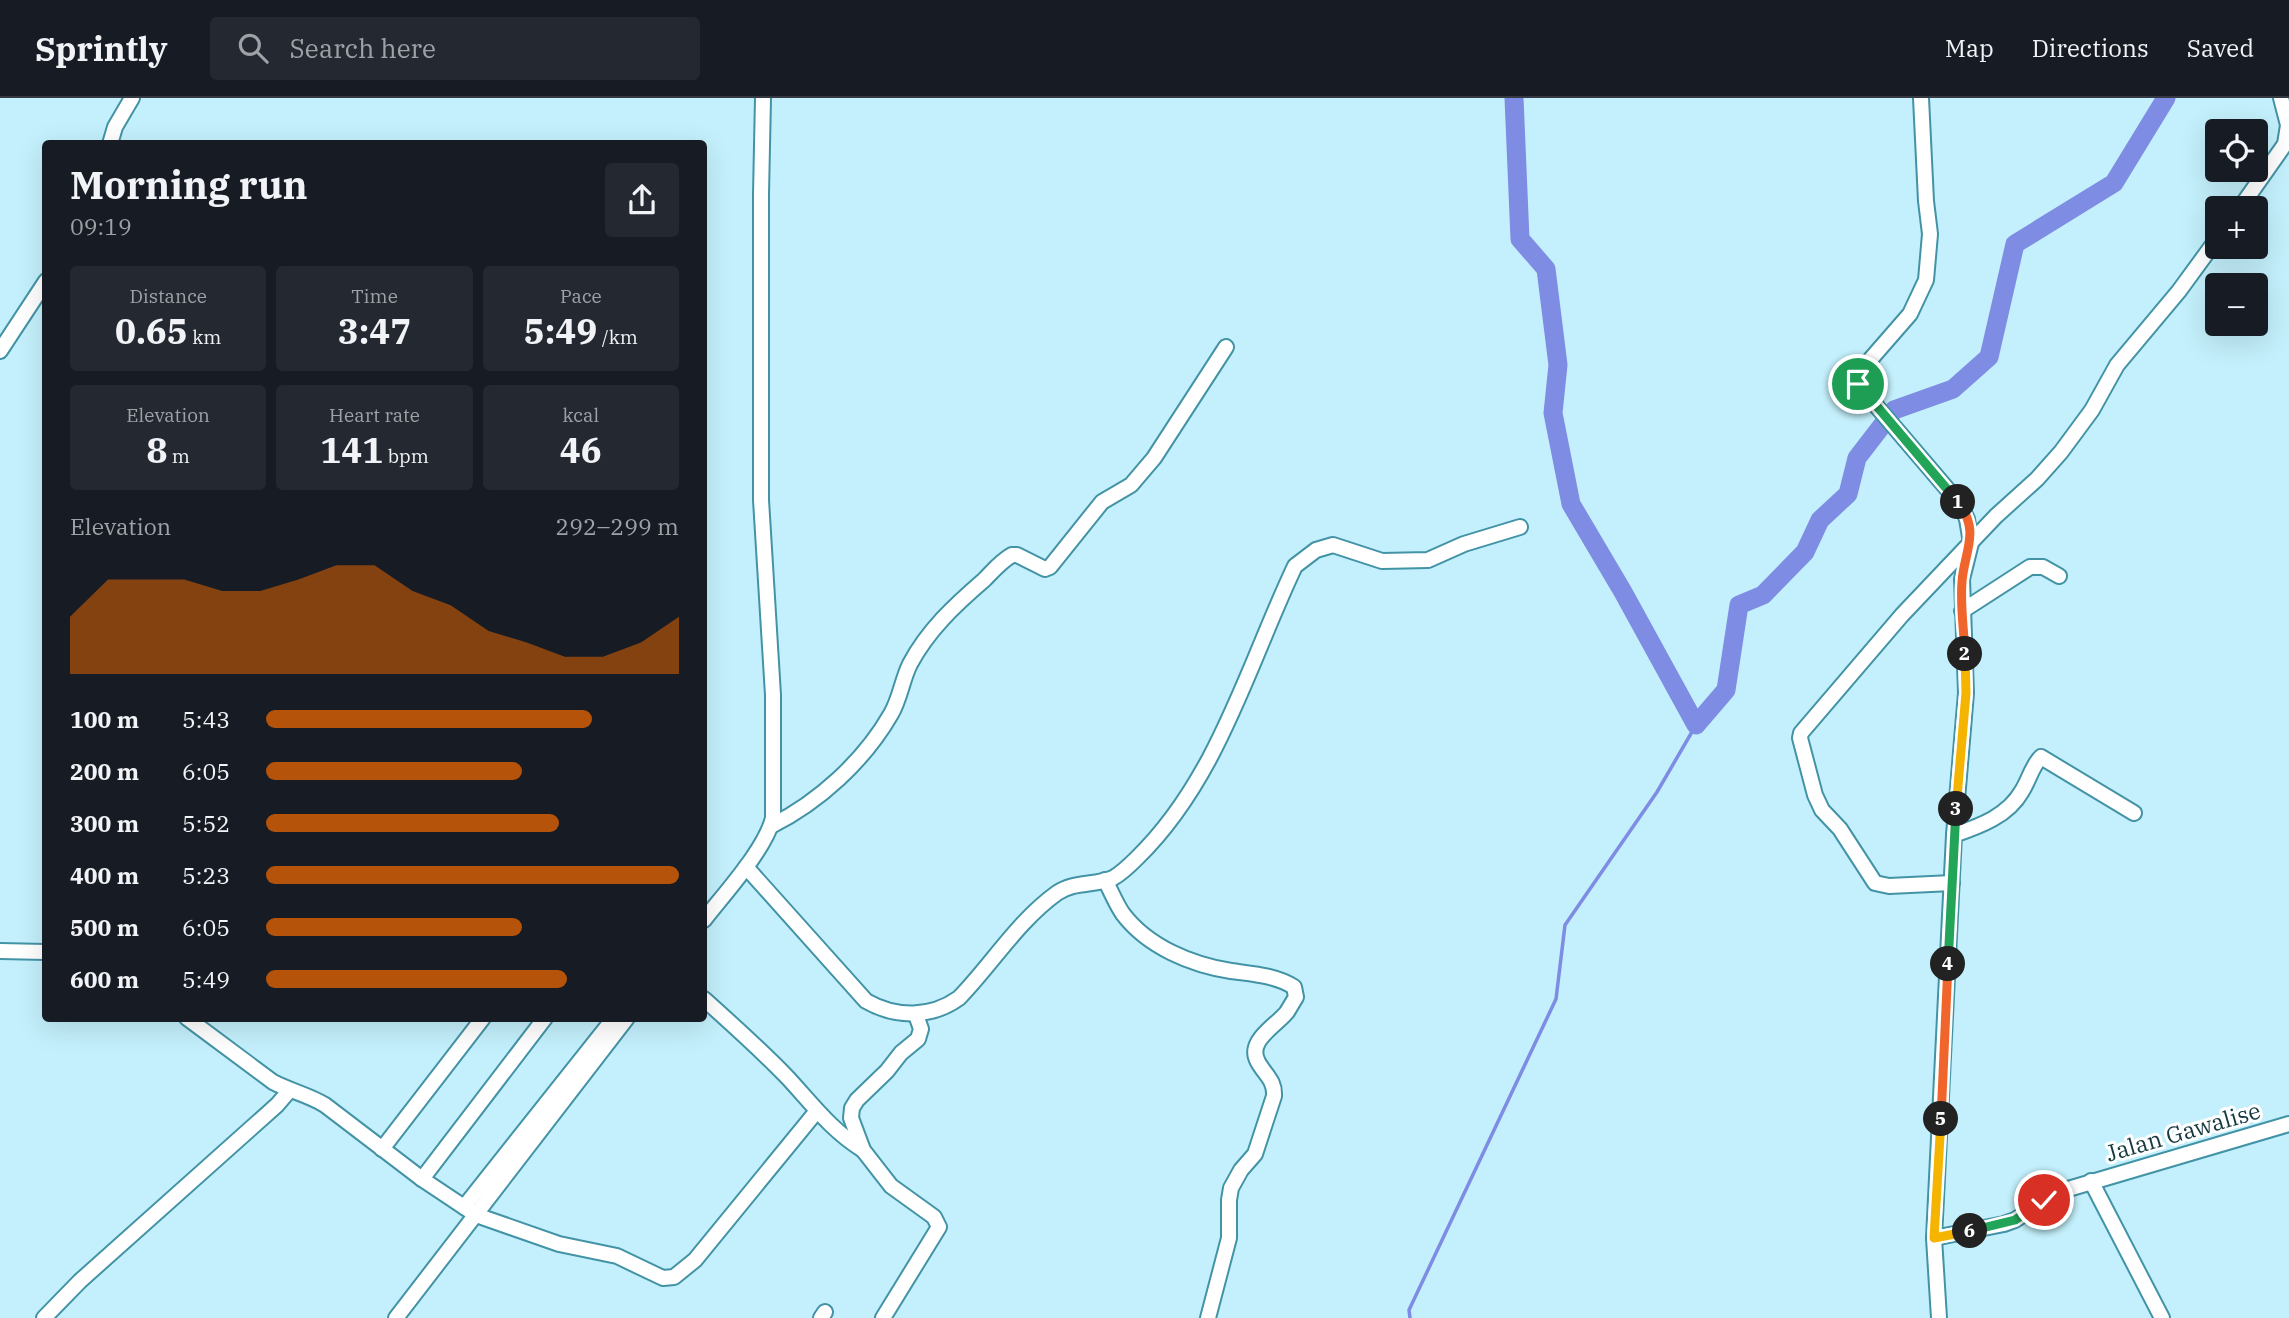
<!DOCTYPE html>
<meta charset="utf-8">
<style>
:root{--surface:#171b24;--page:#242831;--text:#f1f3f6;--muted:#9ea1a6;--line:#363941;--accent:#b45309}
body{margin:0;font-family:"IBM Plex Serif",serif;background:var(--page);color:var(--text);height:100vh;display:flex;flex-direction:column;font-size:26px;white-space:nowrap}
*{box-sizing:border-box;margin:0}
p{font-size:23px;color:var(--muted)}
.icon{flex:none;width:38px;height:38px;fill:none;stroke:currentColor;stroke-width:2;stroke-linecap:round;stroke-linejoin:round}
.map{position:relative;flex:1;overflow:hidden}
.drawer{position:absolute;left:42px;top:42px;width:665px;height:882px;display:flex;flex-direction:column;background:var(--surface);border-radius:7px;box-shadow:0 7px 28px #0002}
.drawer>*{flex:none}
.buttons{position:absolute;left:2205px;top:21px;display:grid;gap:14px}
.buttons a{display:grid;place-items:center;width:63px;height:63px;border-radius:7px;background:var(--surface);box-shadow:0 7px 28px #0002;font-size:35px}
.pin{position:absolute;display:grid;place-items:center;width:60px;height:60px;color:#fff;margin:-30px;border:4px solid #fff;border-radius:50%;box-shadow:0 2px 7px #0007}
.km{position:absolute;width:35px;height:35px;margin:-18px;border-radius:50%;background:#222;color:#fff;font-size:19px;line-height:35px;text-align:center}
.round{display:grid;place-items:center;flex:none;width:74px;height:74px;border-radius:7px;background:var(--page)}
.head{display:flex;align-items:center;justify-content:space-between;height:119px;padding:0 28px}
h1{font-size:38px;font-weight:700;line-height:52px}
.metrics{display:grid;grid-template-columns:repeat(3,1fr);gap:10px;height:119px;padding:7px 28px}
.metrics div{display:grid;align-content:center;border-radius:7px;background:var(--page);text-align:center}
.metrics b{font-size:35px;font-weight:700}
.metrics small{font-size:19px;font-weight:400}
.metrics p{font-size:19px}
.chart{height:196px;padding:14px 28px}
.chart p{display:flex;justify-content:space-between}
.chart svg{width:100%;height:126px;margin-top:7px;fill:var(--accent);opacity:.7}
ul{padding:0 28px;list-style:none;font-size:23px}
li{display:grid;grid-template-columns:112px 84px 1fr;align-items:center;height:52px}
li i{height:18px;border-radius:9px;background:var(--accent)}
header{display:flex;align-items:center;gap:42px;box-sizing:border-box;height:98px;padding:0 35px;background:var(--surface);border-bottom:2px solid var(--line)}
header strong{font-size:33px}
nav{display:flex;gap:38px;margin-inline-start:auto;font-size:24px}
.search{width:490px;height:63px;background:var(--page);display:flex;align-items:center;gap:18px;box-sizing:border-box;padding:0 24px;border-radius:7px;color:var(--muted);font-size:26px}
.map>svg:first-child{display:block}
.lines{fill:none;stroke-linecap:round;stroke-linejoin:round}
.stream{stroke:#7e8ce3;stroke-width:3.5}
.river{stroke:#7e8ce3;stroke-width:19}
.minor-casing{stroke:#4393a6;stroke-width:18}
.minor{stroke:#fff;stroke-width:14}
.split-1-casing{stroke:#fff;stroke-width:14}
.split-2-casing{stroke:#fff;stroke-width:14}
.split-3-casing{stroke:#fff;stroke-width:14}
.split-4-casing{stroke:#fff;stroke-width:14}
.split-5-casing{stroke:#fff;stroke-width:14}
.split-6-casing{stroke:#fff;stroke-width:14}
.split-7-casing{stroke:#fff;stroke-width:14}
.split-1{stroke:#22a559;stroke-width:9}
.split-2{stroke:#f0652b;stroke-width:9}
.split-3{stroke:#f5b400;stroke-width:9}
.split-4{stroke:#22a559;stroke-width:9}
.split-5{stroke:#f0652b;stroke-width:9}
.split-6{stroke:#f5b400;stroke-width:9}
.split-7{stroke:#22a559;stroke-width:9}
.labels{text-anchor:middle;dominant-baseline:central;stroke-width:6;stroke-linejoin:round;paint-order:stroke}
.street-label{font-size:23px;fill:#163840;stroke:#fff}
</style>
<header>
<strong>Sprintly</strong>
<div class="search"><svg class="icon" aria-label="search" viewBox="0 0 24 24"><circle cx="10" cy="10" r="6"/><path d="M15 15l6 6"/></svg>Search here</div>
<nav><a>Map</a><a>Directions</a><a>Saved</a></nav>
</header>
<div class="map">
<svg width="2289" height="1220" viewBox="0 0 2289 1220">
<rect width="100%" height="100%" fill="#c3f0fc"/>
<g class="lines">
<!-- stream -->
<polyline class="stream" points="1410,1220 1409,1212 1556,901 1565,827 1657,694 1696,627"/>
<!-- river -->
<polyline class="river" points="1514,0 1520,141 1546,171 1558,267 1553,315 1571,406 1623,494 1696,627 1726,592 1739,507 1763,497 1805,454 1820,422 1848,396 1857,360 1894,312 1953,291 1989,259 2015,146 2114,85 2166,0"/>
<!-- minor casing -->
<g class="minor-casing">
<g id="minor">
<polyline points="1921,0 1926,103 1930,136 1926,182 1910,216 1856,278 1861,290 1960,406 1967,421 1971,445 1962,481 1966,595 1954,737 1934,1140 1939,1220"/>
<polyline points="110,46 115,29 132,0"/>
<polyline points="2240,110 2285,46 2288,27 2281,0"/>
<polyline points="0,253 46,183"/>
<polyline points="1962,513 2030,469 2043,469 2059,478"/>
<path d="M 771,728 C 819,704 864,663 891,616 C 900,601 902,582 910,566 C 928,532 955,507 984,482 C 992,474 1001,463 1012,457 L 1017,457 L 1045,471 L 1050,469 L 1102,404 L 1131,387 L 1154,360 L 1226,249"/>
<path d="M 1954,737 C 1980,728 2008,718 2022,693 C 2029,682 2032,668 2041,659 L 2134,715"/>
<path d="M 746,769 L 866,903 C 896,920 931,920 959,900 C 992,866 1018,823 1057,795 C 1074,783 1095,788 1113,780 C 1122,775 1130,767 1137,760 C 1218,681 1248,567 1295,468 L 1316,452 L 1333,447 L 1382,463 L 1428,462 L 1464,446 L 1520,429"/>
<path d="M 1105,782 C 1111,793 1116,806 1123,816 C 1148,849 1192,867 1231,873 C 1252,876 1275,877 1294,889 L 1296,899 C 1293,904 1290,909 1287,914 C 1276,928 1246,943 1258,964 C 1265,977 1275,982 1274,998 L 1255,1056 L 1241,1072 L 1231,1090 L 1229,1102 L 1229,1140 L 1208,1220"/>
<polyline points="1952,785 1889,788 1875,785 1840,731 1822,712 1815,697 1800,640 1801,635 1902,517 1996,418 2037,381 2061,354 2092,312 2117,267 2179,193 2217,141"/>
<path d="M 704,822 C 724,796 765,752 773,720 L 773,597 L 761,402 L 761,96 L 763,0"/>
<polyline points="0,853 46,854"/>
<path d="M 704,901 C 732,926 762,953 788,980 C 812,1006 832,1033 863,1052"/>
<path d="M 187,920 L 273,984 C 290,993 309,997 325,1007 L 422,1081 L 476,1117 L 559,1146 L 617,1158 L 663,1180 L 674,1179 L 695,1162 L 816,1014"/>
<polyline points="382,1051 483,920"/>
<polyline points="422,1081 545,920"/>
<polyline points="2091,1083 2162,1220"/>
<polyline points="464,1109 614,920"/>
<polyline points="1934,1140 2004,1126 2015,1122 2058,1094 2289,1026"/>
<polyline points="44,1220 80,1183 277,1007 289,993"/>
<polyline points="396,1220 627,920"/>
<polyline points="821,1220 825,1214"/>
<polyline points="883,1220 939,1129 934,1119 891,1088 863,1052 851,1020 852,1010 857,1002 887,973 901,955 918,941 921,931 916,917"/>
</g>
</g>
<!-- minor -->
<use href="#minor" class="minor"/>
</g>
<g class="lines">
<!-- split-1 casing -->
<g class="split-1-casing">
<polyline id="split-1" points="1858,286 1958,404"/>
</g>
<!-- split-2 casing -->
<g class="split-2-casing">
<path id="split-2" d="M 1958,404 C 1981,434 1964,453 1962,484 C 1960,508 1964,532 1965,556"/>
</g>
<!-- split-3 casing -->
<g class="split-3-casing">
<polyline id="split-3" points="1956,711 1966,595 1965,556"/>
</g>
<!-- split-4 casing -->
<g class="split-4-casing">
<polyline id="split-4" points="1948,866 1956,711"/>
</g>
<!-- split-5 casing -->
<g class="split-5-casing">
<polyline id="split-5" points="1941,1021 1948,866"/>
</g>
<!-- split-6 casing -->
<g class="split-6-casing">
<polyline id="split-6" points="1941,1021 1934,1140 1970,1133"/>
</g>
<!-- split-7 casing -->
<g class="split-7-casing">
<polyline id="split-7" points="1970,1133 2015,1122 2044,1102"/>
</g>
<!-- split-1 -->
<use href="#split-1" class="split-1"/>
<!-- split-2 -->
<use href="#split-2" class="split-2"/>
<!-- split-3 -->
<use href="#split-3" class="split-3"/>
<!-- split-4 -->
<use href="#split-4" class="split-4"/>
<!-- split-5 -->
<use href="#split-5" class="split-5"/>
<!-- split-6 -->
<use href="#split-6" class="split-6"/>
<!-- split-7 -->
<use href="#split-7" class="split-7"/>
</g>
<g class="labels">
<!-- street labels -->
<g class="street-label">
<text transform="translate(2183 1033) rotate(-16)">Jalan Gawalise</text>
</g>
</g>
</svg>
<div class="buttons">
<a><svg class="icon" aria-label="locate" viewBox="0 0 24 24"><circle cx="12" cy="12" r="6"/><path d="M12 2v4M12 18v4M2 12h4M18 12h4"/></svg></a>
<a>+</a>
<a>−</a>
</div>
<div class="pin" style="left:1858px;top:286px;background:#1e9e55"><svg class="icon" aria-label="arrive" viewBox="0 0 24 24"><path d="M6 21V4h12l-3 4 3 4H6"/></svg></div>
<div class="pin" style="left:2044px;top:1102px;background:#d93025"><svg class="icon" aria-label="check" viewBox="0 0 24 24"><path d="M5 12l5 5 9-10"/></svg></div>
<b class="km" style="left:1958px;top:404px">1</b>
<b class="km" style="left:1965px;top:556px">2</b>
<b class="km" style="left:1956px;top:711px">3</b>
<b class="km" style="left:1948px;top:866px">4</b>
<b class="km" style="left:1941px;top:1021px">5</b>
<b class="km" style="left:1970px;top:1133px">6</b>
<section class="drawer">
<div class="head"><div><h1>Morning run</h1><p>09:19</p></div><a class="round"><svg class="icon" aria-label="share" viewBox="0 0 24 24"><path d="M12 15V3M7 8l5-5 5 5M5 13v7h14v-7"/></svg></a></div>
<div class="metrics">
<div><p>Distance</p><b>0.65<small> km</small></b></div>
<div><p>Time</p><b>3:47</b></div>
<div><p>Pace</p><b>5:49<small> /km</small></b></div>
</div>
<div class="metrics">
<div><p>Elevation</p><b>8<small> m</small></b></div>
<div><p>Heart rate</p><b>141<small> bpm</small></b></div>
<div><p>kcal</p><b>46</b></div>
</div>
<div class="chart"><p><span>Elevation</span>292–299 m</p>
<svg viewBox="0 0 160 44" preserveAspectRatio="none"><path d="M0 44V24L10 11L20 11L30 11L40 15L50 15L60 11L70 6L80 6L90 15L100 20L110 29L120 33L130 38L140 38L150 33L160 24V44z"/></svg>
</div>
<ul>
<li><b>100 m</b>5:43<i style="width:79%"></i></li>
<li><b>200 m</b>6:05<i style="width:62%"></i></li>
<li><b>300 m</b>5:52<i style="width:71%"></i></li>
<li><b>400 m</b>5:23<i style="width:100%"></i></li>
<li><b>500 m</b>6:05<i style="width:62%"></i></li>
<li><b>600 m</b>5:49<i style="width:73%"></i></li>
</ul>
</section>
</div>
